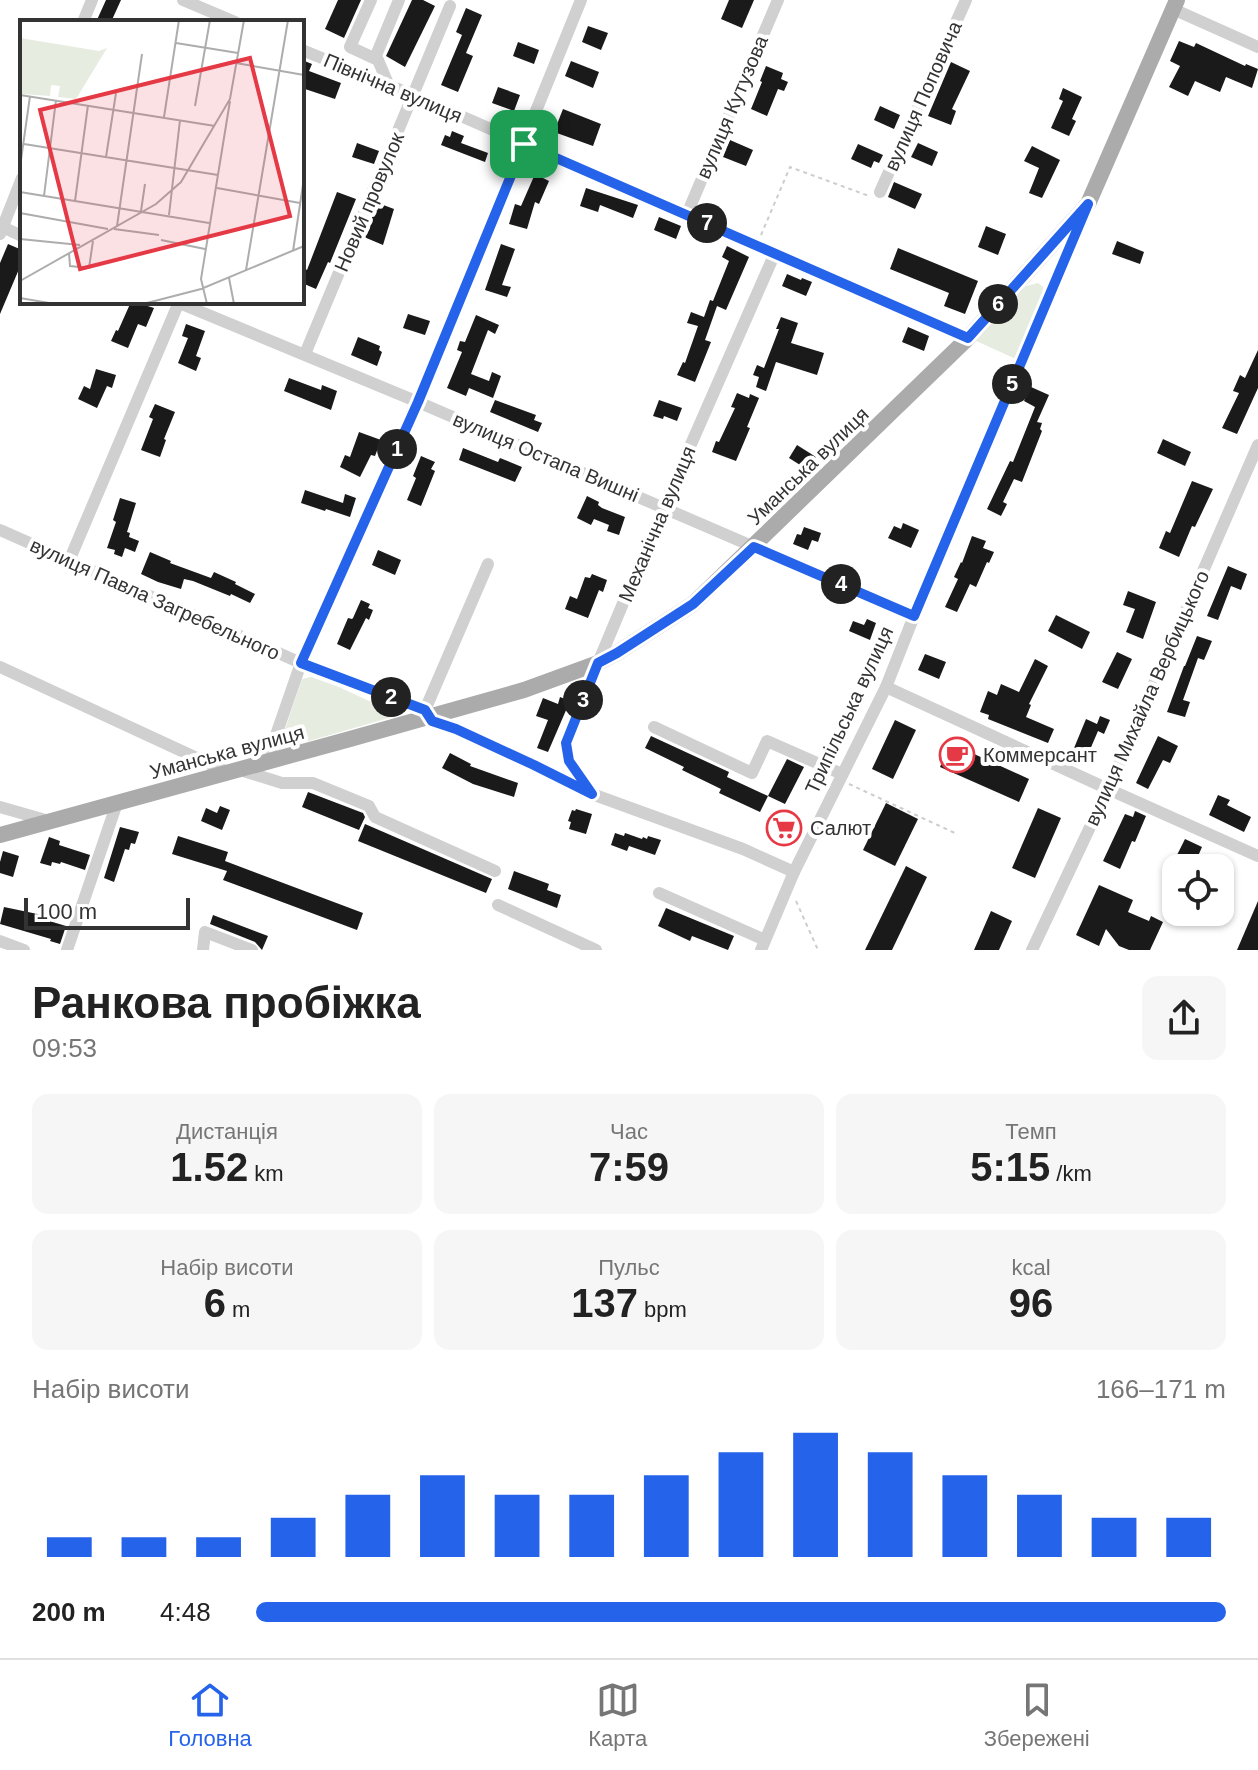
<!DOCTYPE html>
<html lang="uk">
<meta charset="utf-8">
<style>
:root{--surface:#fff;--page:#f6f6f6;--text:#222;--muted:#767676;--line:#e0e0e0;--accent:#2563eb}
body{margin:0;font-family:Arial,sans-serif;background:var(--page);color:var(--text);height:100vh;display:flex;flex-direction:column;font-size:30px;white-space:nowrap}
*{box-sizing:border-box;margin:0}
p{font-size:26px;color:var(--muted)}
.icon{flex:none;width:44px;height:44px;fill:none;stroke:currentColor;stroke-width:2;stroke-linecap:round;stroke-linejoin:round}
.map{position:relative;height:950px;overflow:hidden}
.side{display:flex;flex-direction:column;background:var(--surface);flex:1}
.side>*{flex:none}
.buttons{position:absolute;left:1162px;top:854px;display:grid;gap:16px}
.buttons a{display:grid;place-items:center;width:72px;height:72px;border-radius:16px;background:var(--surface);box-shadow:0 2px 6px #0004;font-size:40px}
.scale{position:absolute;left:24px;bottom:20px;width:166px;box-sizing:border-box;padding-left:8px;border:4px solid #333;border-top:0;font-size:22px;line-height:28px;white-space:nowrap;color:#333;-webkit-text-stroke:6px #fff;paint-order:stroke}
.pin{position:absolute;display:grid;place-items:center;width:68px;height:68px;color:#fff;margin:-34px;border-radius:16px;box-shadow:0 4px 12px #0006}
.km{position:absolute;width:40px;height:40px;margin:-20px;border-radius:50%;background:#222;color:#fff;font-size:22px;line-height:40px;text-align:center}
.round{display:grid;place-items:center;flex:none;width:84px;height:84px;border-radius:16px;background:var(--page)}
.head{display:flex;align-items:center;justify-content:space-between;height:136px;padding:0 32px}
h1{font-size:44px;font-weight:700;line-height:60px}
.stats{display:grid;grid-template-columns:repeat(3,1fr);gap:12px;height:136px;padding:8px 32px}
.stats div{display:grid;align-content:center;border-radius:16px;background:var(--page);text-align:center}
.stats b{font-size:40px;font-weight:700}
.stats small{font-size:22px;font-weight:400}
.stats p{font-size:22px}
.chart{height:224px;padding:16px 32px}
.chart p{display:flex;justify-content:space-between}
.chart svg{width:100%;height:144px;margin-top:8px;stroke:var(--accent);stroke-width:6}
ul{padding:0 32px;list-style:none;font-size:26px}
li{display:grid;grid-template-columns:128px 96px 1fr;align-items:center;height:60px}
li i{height:20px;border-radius:10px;background:var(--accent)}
.dock{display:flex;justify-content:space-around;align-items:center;height:112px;border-top:2px solid var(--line);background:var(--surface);font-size:22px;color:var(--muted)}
.dock a{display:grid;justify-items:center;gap:4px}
.dock .current{color:var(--accent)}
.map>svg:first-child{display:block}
.green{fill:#e6ecdf}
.building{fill:#1a1a1a}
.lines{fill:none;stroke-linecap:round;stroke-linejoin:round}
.path{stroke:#cdcdcd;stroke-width:2;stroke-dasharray:4 4;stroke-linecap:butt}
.minor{stroke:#d0d0d0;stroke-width:12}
.major{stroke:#ababab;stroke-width:16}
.route-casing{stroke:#fff;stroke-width:16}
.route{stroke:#2563eb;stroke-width:10}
.labels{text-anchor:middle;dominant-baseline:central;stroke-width:8;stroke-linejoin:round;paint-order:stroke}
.street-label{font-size:20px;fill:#333;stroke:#fff}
.poi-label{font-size:20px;fill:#333;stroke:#fff;text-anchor:start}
.inset-road{fill:none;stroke:#adadad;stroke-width:2}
.view{fill:#e63946;fill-opacity:0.15;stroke:#e63946;stroke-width:4}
.inset-edge{fill:none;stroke:#333;stroke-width:4}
</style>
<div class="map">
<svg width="1258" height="950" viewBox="0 0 1258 950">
<rect width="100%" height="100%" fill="#fff"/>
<!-- green -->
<g class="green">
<polygon points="1038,283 1043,287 1042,297 1018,360 974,340 1026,286"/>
<polygon points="311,677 339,687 399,715 278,750 302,679"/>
</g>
<!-- building -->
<g class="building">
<polygon points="106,0 121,0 111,22 96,22"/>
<polygon points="338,0 361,0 344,38 325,29"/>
<polygon points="412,0 423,0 435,6 405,67 386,56"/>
<polygon points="729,0 754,0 742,28 721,19"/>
<polygon points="466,8 482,15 466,53 473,56 458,92 441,85 462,35 456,32"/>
<polygon points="588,26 608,33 601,50 582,42"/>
<polygon points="1179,41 1194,47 1196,43 1245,66 1246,64 1258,69 1252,88 1226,77 1220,92 1195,81 1188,96 1169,87 1180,66 1170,61"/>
<polygon points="518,42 539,50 534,64 513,56"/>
<polygon points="302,60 312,64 309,71 341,83 335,99 302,88"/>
<polygon points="571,61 599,72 593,88 565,76"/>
<polygon points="951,62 970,71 952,109 956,111 951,125 928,116"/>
<polygon points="766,66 783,73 781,79 788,82 784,91 778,89 767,116 751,109 762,82 760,81"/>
<polygon points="498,87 520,95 514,111 492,103"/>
<polygon points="1063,88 1082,97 1072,119 1076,121 1069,136 1051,128 1063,101 1059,99"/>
<polygon points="880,106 900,115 894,129 874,120"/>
<polygon points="563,109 601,124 593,146 554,132"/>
<polygon points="452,131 464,136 461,143 488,153 485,162 441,145 445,135 450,137"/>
<polygon points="730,140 753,150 746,166 723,157"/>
<polygon points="357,143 379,151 374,164 352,157"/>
<polygon points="918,143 938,152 932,166 911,157"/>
<polygon points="858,144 883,155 879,163 874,161 871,168 851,159"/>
<polygon points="1032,146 1060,160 1042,198 1029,193 1039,168 1024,161"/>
<polygon points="535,174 549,181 539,204 535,202 527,229 509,224 515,204 521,206"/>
<polygon points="894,182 922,194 915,209 888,197"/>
<polygon points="586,188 638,205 633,218 600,205 598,212 580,206"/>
<polygon points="337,192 356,199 330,263 328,262 316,289 302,283 302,267 307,270"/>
<polygon points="378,203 394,209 383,245 364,237"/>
<polygon points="659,217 681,226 676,239 654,230"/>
<polygon points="986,226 1006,234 998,255 978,247"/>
<polygon points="1117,241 1144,252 1140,264 1112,254"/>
<polygon points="8,244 22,250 22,262 0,314 0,263"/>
<polygon points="501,244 515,249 502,285 511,287 507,297 485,290"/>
<polygon points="727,246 749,257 726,310 717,306 705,340 711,342 695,382 677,375 683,362 685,363 698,326 687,323 691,312 704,317 710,300 713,301 729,261 722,257"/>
<polygon points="898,248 978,281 965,314 944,306 949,293 890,269"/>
<polygon points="787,274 801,280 802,278 812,282 806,296 782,286"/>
<polygon points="135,302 154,308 146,327 138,324 128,348 111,341 116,330 118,331 130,304 134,305"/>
<polygon points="408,314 430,321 425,335 403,328"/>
<polygon points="476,315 499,325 495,334 488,330 471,374 489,381 492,372 501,376 493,398 469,388 466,396 447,388 462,352 457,350 460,341 465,342"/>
<polygon points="781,317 798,323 791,343 824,353 817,375 776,362 766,391 756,387 759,377 753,375 757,365 764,368 779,329 776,329"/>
<polygon points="186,324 205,331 196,356 201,358 196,371 178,363 188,338 182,336"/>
<polygon points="908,327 929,336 924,351 902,342"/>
<polygon points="358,337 380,346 379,350 382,352 377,366 351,355"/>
<polygon points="1258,350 1258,388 1237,434 1222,428 1239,393 1233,391 1240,375 1245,378"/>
<polygon points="96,369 116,375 112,388 107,386 97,408 78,399 84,386 90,389"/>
<polygon points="289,378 321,390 322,385 337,391 331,410 284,391"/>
<polygon points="1031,387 1049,395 1037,422 1042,423 1040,429 1042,431 1022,482 1014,479 1003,502 1007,504 1001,516 987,509 1010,461 1013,462 1035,407 1024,401"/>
<polygon points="737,393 749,398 750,394 759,398 747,427 750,428 736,461 712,452 716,441 719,442 735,408 731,407"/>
<polygon points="495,400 536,415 534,420 542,423 538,432 490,412"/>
<polygon points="659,400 682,408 677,421 664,416 663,419 653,416"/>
<polygon points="155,404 175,412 164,439 166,440 160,457 141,450 153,419 149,417"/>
<polygon points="359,432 381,440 375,456 371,455 360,477 340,467 345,455 350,457"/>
<polygon points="1163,439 1191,452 1185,466 1157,453"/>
<polygon points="797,445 816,457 808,470 789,458"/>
<polygon points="463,448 498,462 500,458 522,467 515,482 459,460"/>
<polygon points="421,456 435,462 431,469 435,471 421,506 407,500 416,478 413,476"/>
<polygon points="1192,481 1213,489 1195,527 1192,526 1179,557 1159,548 1166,531 1170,533"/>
<polygon points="305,490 343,503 345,494 356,498 350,517 326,509 325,511 301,503"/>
<polygon points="587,496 599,502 598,505 602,508 625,517 619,535 607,531 609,525 594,519 591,525 577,518"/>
<polygon points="120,498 136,503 127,532 130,533 129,537 139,541 135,552 125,548 122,557 114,554 115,550 107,548 116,522 113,520"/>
<polygon points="903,523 919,530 911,548 888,538 894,526 901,529"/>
<polygon points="804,527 821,533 818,542 812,540 808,550 793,544 797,534 801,535"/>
<polygon points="972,536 986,541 983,548 994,552 989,563 987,562 976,587 970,584 957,612 945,607 958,579 954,577 961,562 962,563"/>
<polygon points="378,550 401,560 395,575 372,565"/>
<polygon points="150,552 171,561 170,563 211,578 214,572 236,582 235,584 255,594 250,603 231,594 230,596 193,581 184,579 181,589 158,582 141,574"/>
<polygon points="1228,566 1247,574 1241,590 1231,586 1218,620 1207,616"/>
<polygon points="592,574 607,580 603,592 599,590 588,618 565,609 570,596 577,599 585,577 590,578"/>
<polygon points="1128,591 1156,602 1143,639 1126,632 1135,609 1123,605"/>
<polygon points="361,600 370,604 368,608 373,610 369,620 366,618 350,650 337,644 348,618 352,619 353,618"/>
<polygon points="1056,615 1090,632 1082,649 1048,631"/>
<polygon points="867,619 876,623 870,640 849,631 853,621 864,625"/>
<polygon points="1197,636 1212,641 1204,660 1198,658 1183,700 1190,702 1185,717 1167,712 1184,666 1185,666"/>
<polygon points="1117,652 1132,659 1118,689 1102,682"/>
<polygon points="925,654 946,662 939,679 918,670"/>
<polygon points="1035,659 1048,666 1029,704 1031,705 1026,717 1054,729 1048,743 988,719 989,715 980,712 988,691 997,695 1001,684 1019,692"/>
<polygon points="560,697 570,701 548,752 537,748 548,720 536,716 543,698 558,704"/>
<polygon points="1100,716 1110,720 1104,734 1098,731 1086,759 1072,753 1086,719 1097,724"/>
<polygon points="895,720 916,730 893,779 872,769"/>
<polygon points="651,736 729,772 727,777 768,796 760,812 719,793 721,789 682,770 684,767 645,748"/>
<polygon points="1158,736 1178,746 1170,763 1163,760 1148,789 1136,783"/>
<polygon points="950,743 1029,779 1019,802 940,767"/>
<polygon points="450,753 471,764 470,766 518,783 514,797 473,784 442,768"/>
<polygon points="787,759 804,767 785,804 768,796"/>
<polygon points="308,792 363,813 365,817 359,830 302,807"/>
<polygon points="1218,795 1230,800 1227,805 1251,817 1244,832 1209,815"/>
<polygon points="886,803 918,819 895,866 863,850"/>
<polygon points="220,806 230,810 222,830 201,821 206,808 217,813"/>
<polygon points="1038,808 1061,818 1035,878 1012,868"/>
<polygon points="576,809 592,814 586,834 569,829 571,822 568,821 572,810 575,811"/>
<polygon points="1135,811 1146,816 1135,842 1132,841 1120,869 1103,861 1125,814 1133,817"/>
<polygon points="365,824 492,879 486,893 358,841"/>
<polygon points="120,827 139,832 135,844 131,843 129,850 125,849 114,882 104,878"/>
<polygon points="615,833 624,836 625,833 642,839 643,837 647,839 648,836 661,840 655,855 629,846 627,851 611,845"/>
<polygon points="178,836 228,852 225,861 363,913 357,930 223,880 227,871 172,854"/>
<polygon points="49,837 60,841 59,845 90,855 85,870 61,862 60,864 52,862 51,866 40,863"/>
<polygon points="1185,839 1202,847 1195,863 1177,855"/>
<polygon points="3,851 19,856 13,877 0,873 0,862"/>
<polygon points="906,866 927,877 892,950 865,950"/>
<polygon points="514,871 549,884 547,890 561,895 557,908 508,889"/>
<polygon points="1099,885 1133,900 1128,912 1149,921 1151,916 1163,922 1150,950 1129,950 1119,946 1106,929 1099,946 1076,935"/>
<polygon points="1258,901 1258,950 1237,950"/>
<polygon points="4,907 47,916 46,920 66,926 60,944 50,941 51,939 0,924"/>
<polygon points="666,908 734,936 728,950 692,936 690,941 658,926"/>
<polygon points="991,911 1012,921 999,950 974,950"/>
<polygon points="213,915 268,936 262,950 255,942 210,924"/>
</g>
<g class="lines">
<!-- path -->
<g class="path">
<polyline points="761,235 790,167 869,196"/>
<polyline points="849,784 957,834"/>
<polyline points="796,901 818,950"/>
</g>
<!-- minor -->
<g class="minor">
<polyline points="183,0 235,22"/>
<polyline points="371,0 350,47 378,60 389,86"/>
<polyline points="1173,9 1258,47"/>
<polyline points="83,22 92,0"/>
<polyline points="302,50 413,95 968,338"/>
<polyline points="375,58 399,0"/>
<polyline points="880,192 966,0"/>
<polyline points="687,214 778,0"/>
<polyline points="0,226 22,236"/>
<polyline points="0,234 22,178"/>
<polyline points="177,302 418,402 914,616"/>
<polyline points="305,354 450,6"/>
<polyline points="0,530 301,663 425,710 432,721 456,729 534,765 592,794 743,849 794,872"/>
<polyline points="69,561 179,302"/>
<polyline points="0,667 227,772"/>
<polyline points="886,687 1108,789 1258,856"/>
<polyline points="425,710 488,564"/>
<polyline points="654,727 752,773 767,741 842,774"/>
<polyline points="267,761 301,663 418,402 581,0"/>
<polyline points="240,770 282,783 313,783 369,806 375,817 495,871"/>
<polyline points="591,792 569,761 566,743 598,663 663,508 775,253"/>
<polyline points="0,807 49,821"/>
<polyline points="659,893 765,940"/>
<polyline points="498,905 596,950"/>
<polyline points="0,941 24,950"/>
<polyline points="67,950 117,803"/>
<polyline points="203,950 205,932 252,950"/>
<polyline points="761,950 794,872 886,687 914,616 1084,214"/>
<polyline points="1032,950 1108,789 1258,445"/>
</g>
<!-- major -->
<polyline class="major" points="0,835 350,739 524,690 598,663 617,653 693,604 968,338 1088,204 1177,0"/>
</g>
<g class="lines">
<!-- route casing -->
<g class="route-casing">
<polygon id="route" points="524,144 968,338 1088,204 914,616 754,547 693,604 617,653 598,663 566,743 569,761 592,794 534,765 456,729 432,721 425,710 301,663 418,402"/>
</g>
<!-- route -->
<use href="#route" class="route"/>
</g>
<!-- icons -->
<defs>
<g id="cafe-ring" transform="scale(1.8)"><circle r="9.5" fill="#fff" stroke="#e63946" stroke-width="1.5"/><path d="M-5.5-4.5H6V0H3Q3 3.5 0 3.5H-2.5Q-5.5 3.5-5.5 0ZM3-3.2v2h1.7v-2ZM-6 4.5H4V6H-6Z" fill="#e63946"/></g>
<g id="supermarket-ring" transform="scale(1.8)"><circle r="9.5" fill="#fff" stroke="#e63946" stroke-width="1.5"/><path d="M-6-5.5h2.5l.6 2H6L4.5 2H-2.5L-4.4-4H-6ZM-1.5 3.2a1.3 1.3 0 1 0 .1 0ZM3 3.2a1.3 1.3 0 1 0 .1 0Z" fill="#e63946"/></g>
</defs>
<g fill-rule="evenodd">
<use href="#cafe-ring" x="957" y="755"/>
<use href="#supermarket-ring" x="784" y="828"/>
</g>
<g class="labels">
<!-- street labels -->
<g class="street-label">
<text transform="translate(393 88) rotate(23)">Північна вулиця</text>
<text transform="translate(923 96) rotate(-66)">вулиця Поповича</text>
<text transform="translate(732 107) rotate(-67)">вулиця Кутузова</text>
<text transform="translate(369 202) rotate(-67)">Новий провулок</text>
<text transform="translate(546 457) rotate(23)">вулиця Остапа Вишні</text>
<text transform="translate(808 466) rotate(-44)">Уманська вулиця</text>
<text transform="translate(657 524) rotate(-67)">Механічна вулиця</text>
<text transform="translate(155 599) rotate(24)">вулиця Павла Загребельного</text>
<text transform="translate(1147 698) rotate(-66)">вулиця Михайла Вербицького</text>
<text transform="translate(849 710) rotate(-65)">Трипільська вулиця</text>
<text transform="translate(227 752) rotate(-15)">Уманська вулиця</text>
</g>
<!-- poi labels -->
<g class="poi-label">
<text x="983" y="755">Коммерсант</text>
<text x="810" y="828">Салют</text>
</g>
</g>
<!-- overview -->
<g transform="translate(20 20)">
<rect width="284" height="284" fill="#fff"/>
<path d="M 0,18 L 79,31 L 87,28 L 56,79 L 38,77 L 40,66 L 31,65 L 30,76 L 2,74 Z" fill="#e6ecdf"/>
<path class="inset-road" d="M 156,23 L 218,33M 216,43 L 284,55M 0,75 L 195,106M 175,86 L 190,0M 144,97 L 159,0M 4,124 L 198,155M 86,137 L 96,73M 0,147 L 10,76M 197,168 L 280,183M 0,172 L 189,203M 24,176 L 36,80M 55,181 L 68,85M 121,191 L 125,164M 0,193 L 88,209M 149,195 L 160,100M 97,206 L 122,34M 94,209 L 139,215M 0,219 L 60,225M 141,220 L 185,229M 273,231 L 284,158M 49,233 L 50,246 L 69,248 L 73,221M 226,250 L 268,0M 209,258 L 214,284M 0,261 L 136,184 L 161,162 L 210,79 L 224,0M 0,278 L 35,284M 123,284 L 181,269 L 284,226M 187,284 L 181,259 L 210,81"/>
<path class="view" d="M 230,38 L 270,196 L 60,249 L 20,90 Z"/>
<rect width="284" height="284" class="inset-edge"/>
</g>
</svg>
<div class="buttons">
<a><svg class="icon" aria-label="locate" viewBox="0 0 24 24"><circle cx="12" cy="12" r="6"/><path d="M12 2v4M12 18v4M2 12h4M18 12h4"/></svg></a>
</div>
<div class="scale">100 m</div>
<div class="pin" style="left:524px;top:144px;background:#1e9e55"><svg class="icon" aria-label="arrive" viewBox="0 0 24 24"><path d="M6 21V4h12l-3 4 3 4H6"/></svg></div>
<b class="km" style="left:397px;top:449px">1</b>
<b class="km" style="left:391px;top:697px">2</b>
<b class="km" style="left:583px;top:700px">3</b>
<b class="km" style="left:841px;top:584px">4</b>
<b class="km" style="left:1012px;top:384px">5</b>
<b class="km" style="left:998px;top:304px">6</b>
<b class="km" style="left:707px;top:223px">7</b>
</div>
<section class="side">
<div class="head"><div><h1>Ранкова пробіжка</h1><p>09:53</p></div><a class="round"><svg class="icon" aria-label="share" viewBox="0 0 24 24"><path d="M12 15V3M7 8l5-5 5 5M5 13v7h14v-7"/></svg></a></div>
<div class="stats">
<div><p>Дистанція</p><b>1.52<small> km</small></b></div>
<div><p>Час</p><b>7:59</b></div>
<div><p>Темп</p><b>5:15<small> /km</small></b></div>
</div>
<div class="stats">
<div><p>Набір висоти</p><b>6<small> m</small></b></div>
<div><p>Пульс</p><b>137<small> bpm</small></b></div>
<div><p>kcal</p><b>96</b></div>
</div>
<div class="chart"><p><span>Набір висоти</span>166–171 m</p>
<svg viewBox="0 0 160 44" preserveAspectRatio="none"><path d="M5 44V38M15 44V38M25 44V38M35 44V32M45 44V25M55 44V19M65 44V25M75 44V25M85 44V19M95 44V12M105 44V6M115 44V12M125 44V19M135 44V25M145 44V32M155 44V32"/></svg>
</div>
<ul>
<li><b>200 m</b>4:48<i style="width:100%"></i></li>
</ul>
</section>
<nav class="dock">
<a class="current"><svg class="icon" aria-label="home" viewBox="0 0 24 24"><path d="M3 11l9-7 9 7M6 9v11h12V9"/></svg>Головна</a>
<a><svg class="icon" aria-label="map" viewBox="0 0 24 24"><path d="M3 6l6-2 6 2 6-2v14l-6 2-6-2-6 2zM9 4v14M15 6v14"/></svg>Карта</a>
<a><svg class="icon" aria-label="saved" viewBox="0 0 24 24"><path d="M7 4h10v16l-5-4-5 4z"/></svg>Збережені</a>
</nav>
